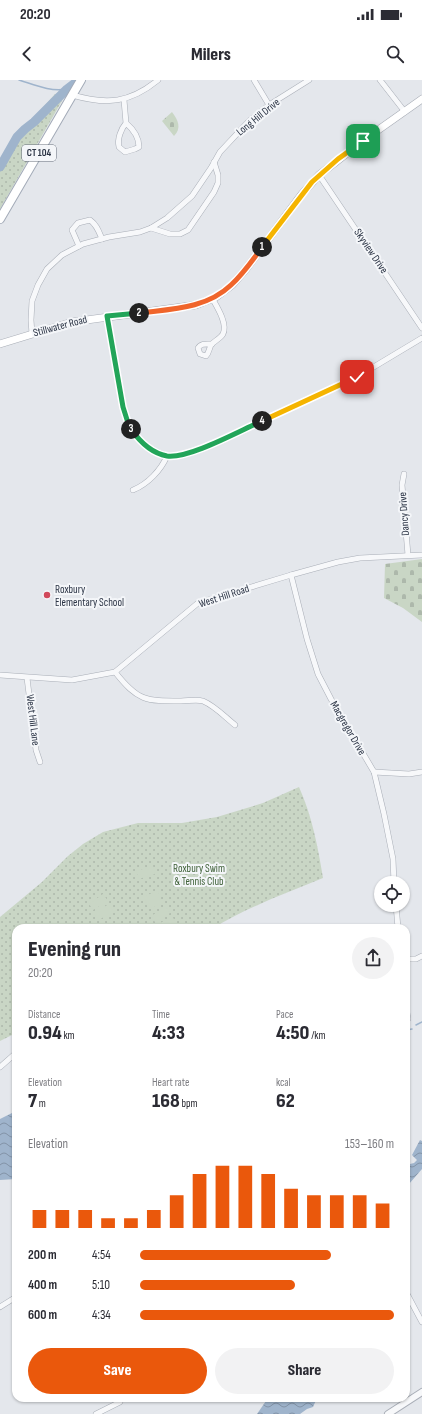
<!DOCTYPE html>
<meta charset="utf-8">
<style>
:root{--surface:#fff;--page:#f2f2f3;--text:#2b2b33;--muted:#7c7c81;--accent:#ea580c}
body{margin:0;font-family:"Sofia Sans Condensed",sans-serif;background:var(--page);color:var(--text);height:100vh;display:flex;flex-direction:column;font-size:15px;white-space:nowrap}
*{box-sizing:border-box;margin:0}
p{font-size:13px;color:var(--muted)}
.icon{flex:none;width:22px;height:22px;fill:none;stroke:currentColor;stroke-width:2;stroke-linecap:round;stroke-linejoin:round}
.map{position:relative;flex:1;overflow:hidden}
.panel{position:absolute;left:12px;top:844px;width:398px;height:478px;display:flex;flex-direction:column;background:var(--surface);border-radius:12px;box-shadow:0 1px 3px #0004}
.panel>*{flex:none}
.buttons{position:absolute;left:374px;top:796px;display:grid;gap:8px}
.buttons a{display:grid;place-items:center;width:36px;height:36px;border-radius:50%;background:var(--surface);box-shadow:0 1px 3px #0004;font-size:20px}
.pin{position:absolute;display:grid;place-items:center;width:34px;height:34px;color:#fff;margin:-17px;border-radius:8px;box-shadow:0 2px 6px #0006}
.km{position:absolute;width:20px;height:20px;margin:-10px;border-radius:50%;background:#222;color:#fff;font-size:11px;line-height:20px;text-align:center}
.round{display:grid;place-items:center;flex:none;width:42px;height:42px;border-radius:21px;background:var(--page)}
.summary{display:flex;align-items:center;justify-content:space-between;height:68px;padding:0 16px}
h1{font-size:22px;font-weight:800;line-height:30px}
.metrics{display:grid;grid-template-columns:repeat(3,1fr);gap:6px;height:68px;padding:4px 16px}
.metrics div{display:grid;align-content:center}
.metrics b{font-size:20px;font-weight:800}
.metrics small{font-size:11px;font-weight:400}
.metrics p{font-size:11px}
.chart{height:112px;padding:8px 16px}
.chart p{display:flex;justify-content:space-between}
.chart svg{width:100%;height:72px;margin-top:4px;stroke:var(--accent);stroke-width:6}
.button{display:flex;gap:8px;margin-top:auto;padding:8px 16px}
.button a{flex:1;height:46px;border-radius:24px;background:var(--accent);color:#fff;font-size:16px;font-weight:800;line-height:46px;text-align:center}
.button a+a{background:var(--page);color:var(--text)}
ul{padding:0 16px;list-style:none;font-size:13px}
li{display:grid;grid-template-columns:64px 48px 1fr;align-items:center;height:30px}
li i{height:10px;border-radius:5px;background:var(--accent)}
.status{display:flex;justify-content:space-between;align-items:center;height:28px;padding:0 20px;background:var(--surface);direction:ltr}
.status svg{height:11px;fill:currentColor}
header{display:flex;justify-content:space-between;align-items:center;height:52px;padding:0 16px;background:var(--surface);font-size:18px;font-weight:800}
.map>svg:first-child{display:block}
.cemetery{fill:url(#cemetery-stones)}
.park{fill:url(#park-dots)}
.garden{fill:#c9d6c5}
.water{fill:url(#water-waves)}
.lines{fill:none;stroke-linecap:round;stroke-linejoin:round}
.stream{stroke:#9fb4cc;stroke-width:1.5}
.river{stroke:#9fb4cc;stroke-width:9}
.minor-casing{stroke:#a9aeb7;stroke-width:6}
.tertiary-casing{stroke:#a9aeb7;stroke-width:8}
.secondary-casing{stroke:#a9aeb7;stroke-width:8}
.primary-casing{stroke:#a3abb8;stroke-width:10}
.minor{stroke:#f7f8fa;stroke-width:5}
.tertiary{stroke:#f7f8fa;stroke-width:6}
.secondary{stroke:#fff;stroke-width:7}
.primary{stroke:#fff;stroke-width:8}
.split-1-casing{stroke:#fff;stroke-width:8}
.split-2-casing{stroke:#fff;stroke-width:8}
.split-3-casing{stroke:#fff;stroke-width:8}
.split-4-casing{stroke:#fff;stroke-width:8}
.split-5-casing{stroke:#fff;stroke-width:8}
.split-1{stroke:#f5b400;stroke-width:5}
.split-2{stroke:#f0652b;stroke-width:5}
.split-3{stroke:#22a559;stroke-width:5}
.split-4{stroke:#22a559;stroke-width:5}
.split-5{stroke:#f5b400;stroke-width:5}
.poi-dot{fill:#d1495b;stroke:#f4f6f9;stroke-width:1.5}
.labels{text-anchor:middle;dominant-baseline:central;stroke-width:4;stroke-linejoin:round;paint-order:stroke}
.shield{fill:#f4f6f9;stroke:#676e7b;stroke-width:1}
.shield-label{font-size:10px;font-weight:bold;fill:#2b3445}
.street-label{font-size:11px;fill:#2b3445;stroke:#f4f6f9}
.poi-label{font-size:11px;fill:#2b3445;stroke:#f4f6f9;text-anchor:start}
.park-label{font-size:11px;fill:#3f6138;stroke:#f4f6f9}
</style>
<div class="status"><b>20:20</b><svg viewBox="0 0 49 12"><path d="M0 12V9h3v3zM5 12V6h3v6zM10 12V3h3v9zM15 12V0h3v12zM26 1h20v11H26zM47 4h2v5h-2z"/></svg></div>
<header><svg class="icon" aria-label="back" viewBox="0 0 24 24"><path d="M15 5l-7 7 7 7"/></svg>Milers<svg class="icon" aria-label="search" viewBox="0 0 24 24"><circle cx="10" cy="10" r="6"/><path d="M15 15l6 6"/></svg></header>
<div class="map">
<svg width="422" height="1334" viewBox="0 0 422 1334">
<defs>
<pattern id="cemetery-stones" width="16" height="16" patternUnits="userSpaceOnUse"><rect width="16" height="16" fill="#c9d6c5"/><path d="M2 7V4a2 2 0 0 1 4 0v3zM10 15v-3a2 2 0 0 1 4 0v3z" fill="#adb8ab"/></pattern>
<pattern id="park-dots" width="8" height="8" patternUnits="userSpaceOnUse"><rect width="8" height="8" fill="#c9d6c5"/><path d="M2 2h.1M6 6h.1" fill="none" stroke="#adb8ab" stroke-width="1.8" stroke-linecap="round"/></pattern>
<pattern id="water-waves" width="16" height="10" patternUnits="userSpaceOnUse"><rect width="16" height="10" fill="#9fb4cc"/><path d="M0 5q4-4 8 0t8 0" fill="none" stroke="#8293a7"/></pattern>
</defs>
<rect width="100%" height="100%" fill="#e4e7ec"/>
<!-- cemetery -->
<g class="cemetery">
<path d="M 172,32 C 178,40 182,48 174,56 L 162,41 Z"/>
<polygon points="422,479 422,542 403,528 384,518 385,484"/>
</g>
<!-- park -->
<g class="park">
<polygon points="67,12 0,129 0,84 13,61 55,14"/>
<path d="M 299,707 C 312,736 318,767 323,798 C 286,813 248,827 213,848 L 16,848 L 16,953 L 0,961 L 0,837 L 42,802 L 68,776 L 83,764 L 103,752 L 138,743 L 182,743 L 217,737 L 263,723 Z"/>
</g>
<!-- garden -->
<g class="garden">
<polygon points="153,786 155,794 139,799 136,791"/>
<polygon points="158,811 163,824 148,829 144,816"/>
<polygon points="103,814 108,821 93,830 89,824"/>
<polygon points="109,824 113,831 99,840 94,833"/>
<polygon points="166,827 170,833 155,842 151,836"/>
<polygon points="172,836 176,843 167,848 159,848 157,845"/>
</g>
<!-- water -->
<g class="water">
<polygon points="16,1031 16,1099 0,1100 0,1039"/>
<polygon points="420,1060 422,1061 422,1089 409,1104 406,1102 406,1092 410,1084 414,1083 417,1080 412,1075"/>
<polygon points="268,1318 317,1318 313,1327 307,1329 300,1334 257,1334"/>
</g>
<g class="lines">
<!-- stream -->
<g class="stream">
<path d="M 19,0 C 35,5 50,12 67,9"/>
<polyline points="416,945 422,942"/>
<polyline points="406,950 412,949"/>
</g>
<!-- river -->
<polyline class="river" points="0,87 17,57 25,49 34,42 67,9 79,0"/>
<!-- minor casing -->
<g class="minor-casing">
<g id="minor">
<polyline points="254,0 269,25"/>
<polyline points="380,0 405,32"/>
<path d="M 72,15 C 107,25 130,23 158,0"/>
<path d="M 124,20 L 126,43 C 121,49 117,59 119,67 L 125,72 L 135,69 L 139,67 C 139,58 133,49 126,43"/>
<polyline points="319,95 422,248"/>
<polyline points="151,148 170,154 180,154 188,150 214,112 218,103 218,95 214,82"/>
<path d="M 79,166 L 72,150 L 78,143 L 90,140 C 97,145 99,152 102,159"/>
<polyline points="107,236 123,327 129,346 139,360 150,369 167,376 181,375 205,367 357,297 422,258"/>
<polyline points="32,254 31,240 32,221 38,205 47,189 62,175 83,164 109,157 140,152 151,148 167,138 192,116 211,88 220,72 249,41 269,25 309,0"/>
<path d="M 212,264 C 206,264 201,263 198,268 L 200,274 L 206,276 C 209,273 209,269 211,265 C 214,261 220,259 223,254 C 228,244 217,227 212,218"/>
<polyline points="404,394 402,405 408,475"/>
<path d="M 133,410 C 148,404 161,390 167,376"/>
<polyline points="291,495 307,559 318,594 331,619 374,692 384,734 393,779 394,803"/>
<path d="M 115,592 C 138,621 145,621 181,621 C 188,621 197,619 203,621 C 215,626 225,637 235,645"/>
<polyline points="0,595 72,600 115,592 198,523 291,495 338,482 360,478 422,475"/>
<polyline points="27,598 36,670 40,682"/>
<polyline points="374,692 409,694 422,692"/>
<polyline points="396,825 398,848"/>
<polyline points="406,879 416,879 422,876"/>
<polyline points="406,926 408,939"/>
<polyline points="0,987 16,973"/>
<polyline points="406,1212 422,1242"/>
<polyline points="0,1227 16,1217"/>
<polyline points="96,1334 120,1322"/>
</g>
</g>
<!-- tertiary casing -->
<g class="tertiary-casing">
<polyline id="tertiary" points="388,1334 422,1312"/>
</g>
<!-- secondary casing -->
<g class="secondary-casing">
<polyline id="secondary" points="0,264 72,242 196,225 216,217 232,205 246,189 302,114 319,95 364,60 422,19"/>
</g>
<!-- primary casing -->
<g class="primary-casing">
<polyline id="primary" points="0,139 81,0"/>
</g>
<!-- minor -->
<use href="#minor" class="minor"/>
<!-- tertiary -->
<use href="#tertiary" class="tertiary"/>
<!-- secondary -->
<use href="#secondary" class="secondary"/>
<!-- primary -->
<use href="#primary" class="primary"/>
</g>
<g class="lines">
<!-- split-1 casing -->
<g class="split-1-casing">
<polyline id="split-1" points="262,167 312,102 338,79 363,61"/>
</g>
<!-- split-2 casing -->
<g class="split-2-casing">
<path id="split-2" d="M 139,233 C 171,229 206,229 231,205 C 243,194 253,180 262,167"/>
</g>
<!-- split-3 casing -->
<g class="split-3-casing">
<polyline id="split-3" points="131,349 129,346 123,327 107,236 139,233"/>
</g>
<!-- split-4 casing -->
<g class="split-4-casing">
<path id="split-4" d="M 131,349 C 140,362 151,373 167,376 C 189,379 241,350 262,341"/>
</g>
<!-- split-5 casing -->
<g class="split-5-casing">
<polyline id="split-5" points="262,341 357,297"/>
</g>
<!-- split-1 -->
<use href="#split-1" class="split-1"/>
<!-- split-2 -->
<use href="#split-2" class="split-2"/>
<!-- split-3 -->
<use href="#split-3" class="split-3"/>
<!-- split-4 -->
<use href="#split-4" class="split-4"/>
<!-- split-5 -->
<use href="#split-5" class="split-5"/>
</g>
<!-- markers -->
<circle class="poi-dot" cx="47" cy="515" r="4"/>
<g class="labels">
<!-- shield labels -->
<rect class="shield" x="22" y="65" width="34" height="16" rx="3"/>
<g class="shield-label">
<text x="39" y="73">CT 104</text>
</g>
<!-- street labels -->
<g class="street-label">
<text transform="translate(258 37) rotate(-39)">Long Hill Drive</text>
<text transform="translate(371 171) rotate(56)">Skyview Drive</text>
<text transform="translate(60 246) rotate(-15)">Stillwater Road</text>
<text transform="translate(404 434) rotate(-94)">Dancy Drive</text>
<text transform="translate(224 516) rotate(-18)">West Hill Road</text>
<text transform="translate(33 640) rotate(83)">West Hill Lane</text>
<text transform="translate(348 648) rotate(60)">Macgregor Drive</text>
</g>
<!-- poi labels -->
<g class="poi-label">
<text x="55" y="509">Roxbury<tspan x="55" dy="13">Elementary School</tspan></text>
</g>
<!-- park labels -->
<g class="park-label">
<text x="199" y="788">Roxbury Swim<tspan x="199" dy="13">&amp; Tennis Club</tspan></text>
</g>
</g>
</svg>
<div class="buttons">
<a><svg class="icon" aria-label="locate" viewBox="0 0 24 24"><circle cx="12" cy="12" r="6"/><path d="M12 2v4M12 18v4M2 12h4M18 12h4"/></svg></a>
</div>
<div class="pin" style="left:363px;top:61px;background:#1e9e55"><svg class="icon" aria-label="arrive" viewBox="0 0 24 24"><path d="M6 21V4h12l-3 4 3 4H6"/></svg></div>
<div class="pin" style="left:357px;top:297px;background:#d93025"><svg class="icon" aria-label="check" viewBox="0 0 24 24"><path d="M5 12l5 5 9-10"/></svg></div>
<b class="km" style="left:262px;top:167px">1</b>
<b class="km" style="left:139px;top:233px">2</b>
<b class="km" style="left:131px;top:349px">3</b>
<b class="km" style="left:262px;top:341px">4</b>
<section class="panel">
<div class="summary"><div><h1>Evening run</h1><p>20:20</p></div><a class="round"><svg class="icon" aria-label="share" viewBox="0 0 24 24"><path d="M12 15V3M7 8l5-5 5 5M5 13v7h14v-7"/></svg></a></div>
<div class="metrics">
<div><p>Distance</p><b>0.94<small> km</small></b></div>
<div><p>Time</p><b>4:33</b></div>
<div><p>Pace</p><b>4:50<small> /km</small></b></div>
</div>
<div class="metrics">
<div><p>Elevation</p><b>7<small> m</small></b></div>
<div><p>Heart rate</p><b>168<small> bpm</small></b></div>
<div><p>kcal</p><b>62</b></div>
</div>
<div class="chart"><p><span>Elevation</span>153–160 m</p>
<svg viewBox="0 0 160 44" preserveAspectRatio="none"><path d="M5 44V33M15 44V33M25 44V33M35 44V38M45 44V38M55 44V33M65 44V24M75 44V11M85 44V6M95 44V6M105 44V11M115 44V20M125 44V24M135 44V24M145 44V24M155 44V29"/></svg>
</div>
<ul>
<li><b>200 m</b>4:54<i style="width:75%"></i></li>
<li><b>400 m</b>5:10<i style="width:61%"></i></li>
<li><b>600 m</b>4:34<i style="width:100%"></i></li>
</ul>
<div class="button"><a>Save</a><a>Share</a></div>
</section>
</div>
